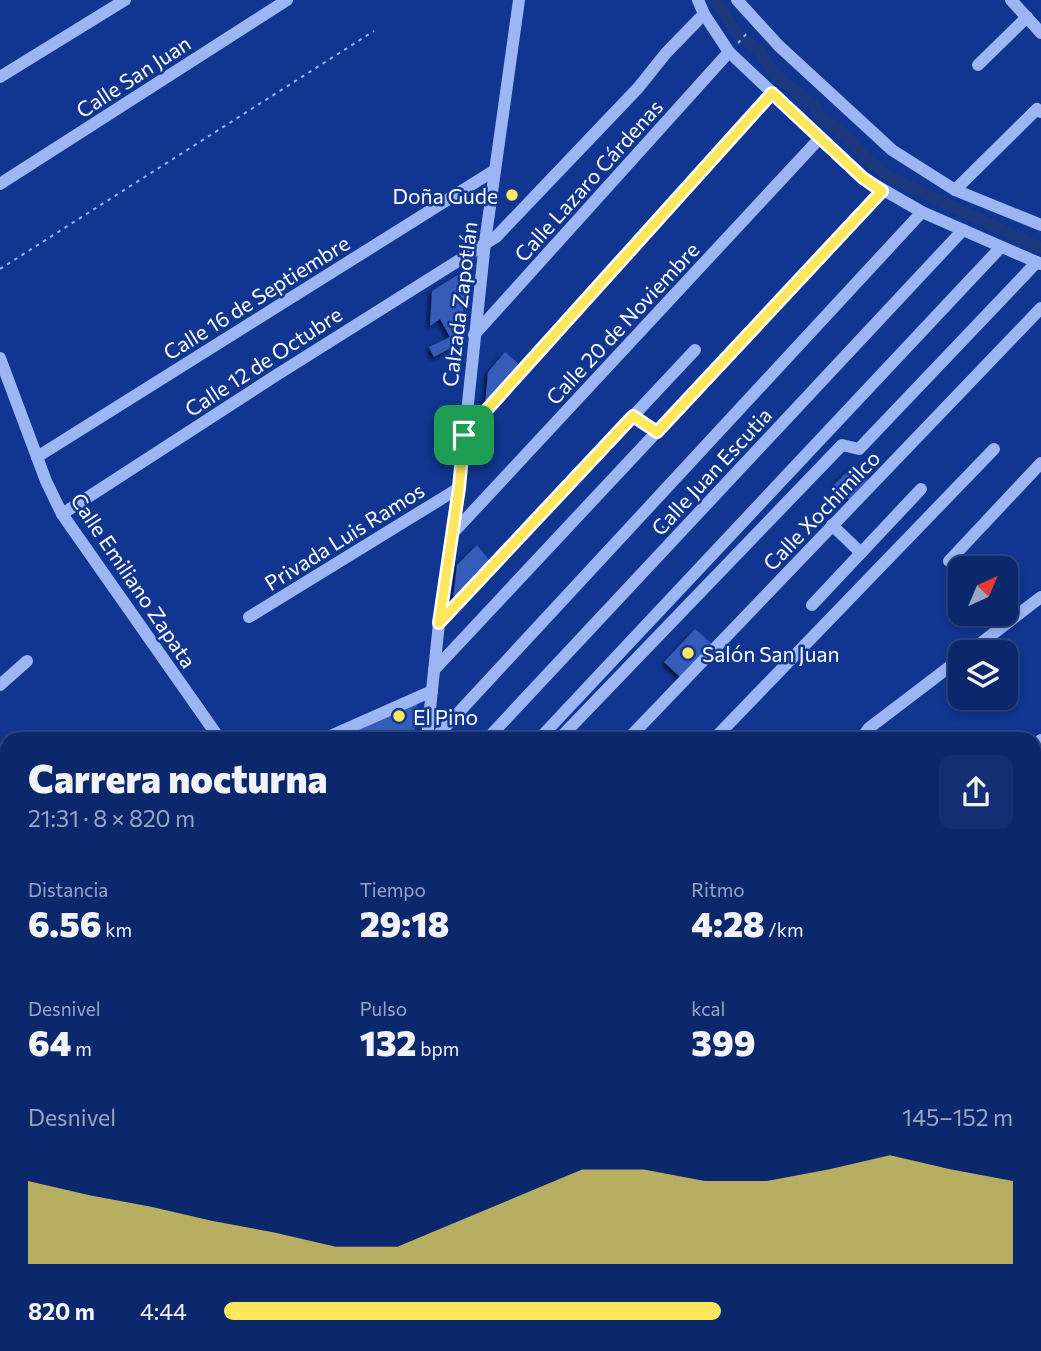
<!DOCTYPE html>
<html lang="es">
<meta charset="utf-8">
<style>
:root{--surface:#0c286d;--page:#153072;--text:#f1f3f6;--muted:#9aa6c2;--line:#2c4480;--accent:#ffe75d}
body{margin:0;font-family:Commissioner,sans-serif;background:var(--page);color:var(--text);height:100vh;display:flex;flex-direction:column;font-size:26px;white-space:nowrap}
*{box-sizing:border-box;margin:0}
p{font-size:23px;color:var(--muted)}
.icon{flex:none;width:38px;height:38px;fill:none;stroke:currentColor;stroke-width:2;stroke-linecap:round;stroke-linejoin:round}
.map{position:relative;flex:1;overflow:hidden}
.sheet{position:absolute;left:0px;top:732px;width:1041px;height:620px;display:flex;flex-direction:column;background:var(--surface);border-radius:21px 21px 0 0;box-shadow:0 4px 10px #0003,0 0 0 2px var(--line)}
.sheet>*{flex:none}
.needle{width:46px;rotate:44deg}
.controls{position:absolute;left:948px;top:556px;display:grid;gap:14px}
.controls a{display:grid;place-items:center;width:70px;height:70px;border-radius:14px;background:var(--surface);box-shadow:0 4px 10px #0003,0 0 0 2px var(--line);font-size:35px}
.pin{position:absolute;display:grid;place-items:center;width:60px;height:60px;color:#fff;margin:-30px;border-radius:14px;box-shadow:0 4px 10px #0006}
.round{display:grid;place-items:center;flex:none;width:74px;height:74px;border-radius:14px;background:var(--page)}
.headline{display:flex;align-items:center;justify-content:space-between;height:119px;padding:0 28px}
h1{font-size:38px;font-weight:800;line-height:52px}
.figures{display:grid;grid-template-columns:repeat(3,1fr);gap:10px;height:119px;padding:7px 28px}
.figures div{display:grid;align-content:center}
.figures b{font-size:35px;font-weight:800}
.figures small{font-size:19px;font-weight:400}
.figures p{font-size:19px}
.chart{height:196px;padding:14px 28px}
.chart p{display:flex;justify-content:space-between}
.chart svg{width:100%;height:126px;margin-top:7px;fill:var(--accent);opacity:.7}
ul{padding:0 28px;list-style:none;font-size:23px}
li{display:grid;grid-template-columns:112px 84px 1fr;align-items:center;height:52px}
li i{height:18px;border-radius:9px;background:var(--accent)}
.map>svg:first-child{display:block}
.lines{fill:none;stroke-linecap:round;stroke-linejoin:round}
.canal{stroke:#1c397e;stroke-width:12}
.building{fill:#345cb9;filter:url(#shadow)}
.path{stroke:#9bb6f3;stroke-width:2;stroke-dasharray:3.5 5;stroke-linecap:butt}
.minor{stroke:#9bb6f3;stroke-width:12}
.major{stroke:#e7edff;stroke-width:18}
.highway{stroke:#fff;stroke-width:21}
.route-casing{stroke:#fff;stroke-width:14}
.route{stroke:#ffe75d;stroke-width:9}
.poi-dot{fill:#ffe75d;stroke:#103691;stroke-width:2.5}
.labels{text-anchor:middle;dominant-baseline:central;stroke-width:5;stroke-linejoin:round;paint-order:stroke}
.street-label{font-size:21px;fill:#fff;stroke:#103691}
.poi-label{font-size:21px;fill:#fff;stroke:#103691;text-anchor:start}
</style>
<div class="map">
<svg width="1041" height="1351" viewBox="0 0 1041 1351">
<defs>
<filter id="shadow"><feDropShadow dx="-3" dy="3" stdDeviation="2" flood-color="#0009"/></filter>
</defs>
<rect width="100%" height="100%" fill="#103691"/>
<g class="lines">
<!-- canal -->
<polyline class="canal" points="716,0 736,33 759,50 773,73 813,105 822,118 844,134 865,157 889,177 1041,248"/>
</g>
<!-- building -->
<g class="building">
<polygon points="467,269 460,343 434,357 429,347 450,337 440,319 430,326 432,291"/>
<polygon points="505,352 521,366 485,406 488,372"/>
<polygon points="853,466 869,481 850,501 834,485"/>
<polygon points="477,545 493,565 452,609 457,565"/>
<polygon points="695,629 712,644 680,677 664,662"/>
<polygon points="418,700 414,733 402,738 335,738"/>
<polygon points="7,1201 7,1254 0,1262 0,1209"/>
<polygon points="224,1344 277,1344 270,1351 229,1351"/>
<polygon points="606,1344 613,1344 617,1351 599,1351"/>
</g>
<g class="lines">
<!-- path -->
<g class="path">
<polyline points="738,43 749,31"/>
<polyline points="0,269 374,31"/>
<polyline points="656,520 667,531"/>
</g>
<!-- minor -->
<g class="minor">
<polyline points="698,0 704,14 729,52 863,178 922,212 1041,264"/>
<polyline points="737,0 779,46 892,150 955,190 1041,225"/>
<polyline points="1011,0 1041,33"/>
<polyline points="978,65 1027,17"/>
<polyline points="0,77 125,0"/>
<polyline points="0,184 287,0"/>
<polyline points="955,190 1035,111 1037,109 1041,112"/>
<polyline points="474,335 729,52"/>
<polyline points="0,358 46,481 62,514 219,738"/>
<polyline points="464,435 772,93"/>
<polyline points="37,457 495,170"/>
<polyline points="62,514 275,376 496,237 638,88 666,53 704,14"/>
<polyline points="832,525 861,553"/>
<polyline points="452,534 820,138"/>
<polyline points="949,561 1041,463"/>
<polyline points="812,605 921,489"/>
<polyline points="249,617 459,488"/>
<polyline points="439,623 695,350"/>
<polyline points="968,653 1041,597"/>
<polyline points="434,670 882,191"/>
<polyline points="0,685 27,661"/>
<polyline points="326,738 432,691"/>
<polyline points="427,738 439,623 459,488 485,242 519,0"/>
<polyline points="435,738 922,212"/>
<polyline points="488,738 963,230"/>
<polyline points="540,738 1001,247"/>
<polyline points="560,738 842,445 859,449 1037,262"/>
<polyline points="629,738 1041,308"/>
<polyline points="715,738 994,449"/>
<polyline points="862,738 869,728 961,658"/>
<polyline points="1034,746 1041,740"/>
<polyline points="1034,844 1041,839"/>
<polyline points="1034,915 1041,910"/>
<polyline points="1034,939 1041,948"/>
<polyline points="0,1269 7,1261"/>
<polyline points="628,1344 631,1351"/>
<polyline points="230,1351 246,1344"/>
<polyline points="348,1351 349,1344"/>
<polyline points="493,1351 499,1344"/>
</g>
<!-- major -->
<g class="major">
<polyline points="1034,1060 1041,1054"/>
<polyline points="1034,1081 1041,1076"/>
<polyline points="671,1351 679,1344"/>
<polyline points="697,1351 706,1344"/>
</g>
<!-- highway -->
<g class="highway">
<polyline points="0,831 7,848"/>
<polyline points="0,967 7,970"/>
<polyline points="0,1007 7,1021"/>
<polyline points="0,1045 7,1059"/>
<polyline points="0,1097 7,1101"/>
<polyline points="0,1114 7,1118"/>
<polyline points="159,1344 162,1351"/>
<polyline points="202,1344 205,1351"/>
</g>
</g>
<g class="lines">
<!-- route casing -->
<g class="route-casing">
<polygon id="route" points="772,93 863,178 882,191 657,432 633,416 439,623 459,488 464,435"/>
</g>
<!-- route -->
<use href="#route" class="route"/>
</g>
<!-- markers -->
<g class="poi-dot">
<circle cx="512" cy="195" r="7"/>
<circle cx="688" cy="653" r="7"/>
<circle cx="399" cy="716" r="7"/>
</g>
<g class="labels">
<!-- street labels -->
<g class="street-label">
<text transform="translate(133 76) rotate(-33)">Calle San Juan</text>
<text transform="translate(588 180) rotate(-48)">Calle Lazaro Cárdenas</text>
<text transform="translate(256 297) rotate(-32)">Calle 16 de Septiembre</text>
<text transform="translate(459 304) rotate(-83)">Calzada Zapotlán</text>
<text transform="translate(622 323) rotate(-47)">Calle 20 de Noviembre</text>
<text transform="translate(263 361) rotate(-33)">Calle 12 de Octubre</text>
<text transform="translate(711 471) rotate(-47)">Calle Juan Escutia</text>
<text transform="translate(821 510) rotate(-46)">Calle Xochimilco</text>
<text transform="translate(344 536) rotate(-32)">Privada Luis Ramos</text>
<text transform="translate(134 580) rotate(56)">Calle Emiliano Zapata</text>
</g>
<!-- poi labels -->
<g class="poi-label">
<text x="498" y="195" text-anchor="end">Doña Gude</text>
<text x="702" y="653">Salón San Juan</text>
<text x="413" y="716">El Pino</text>
</g>
</g>
</svg>
<div class="controls">
<a><svg class="needle" viewBox="-14 -14 28 28"><path d="M0-13l5 13h-10z" fill="#e53935"/><path d="M0 13l5-13h-10z" fill="#9aa6c2"/></svg></a>
<a><svg class="icon" aria-label="layers" viewBox="0 0 24 24"><path d="M12 4l9 5-9 5-9-5zM3 14l9 5 9-5"/></svg></a>
</div>
<div class="pin" style="left:464px;top:435px;background:#1e9e55"><svg class="icon" aria-label="arrive" viewBox="0 0 24 24"><path d="M6 21V4h12l-3 4 3 4H6"/></svg></div>
<section class="sheet">
<div class="headline"><div><h1>Carrera nocturna</h1><p>21:31 · 8 × 820 m</p></div><a class="round"><svg class="icon" aria-label="share" viewBox="0 0 24 24"><path d="M12 15V3M7 8l5-5 5 5M5 13v7h14v-7"/></svg></a></div>
<div class="figures">
<div><p>Distancia</p><b>6.56<small> km</small></b></div>
<div><p>Tiempo</p><b>29:18</b></div>
<div><p>Ritmo</p><b>4:28<small> /km</small></b></div>
</div>
<div class="figures">
<div><p>Desnivel</p><b>64<small> m</small></b></div>
<div><p>Pulso</p><b>132<small> bpm</small></b></div>
<div><p>kcal</p><b>399</b></div>
</div>
<div class="chart"><p><span>Desnivel</span>145–152 m</p>
<svg viewBox="0 0 160 44" preserveAspectRatio="none"><path d="M0 44V15L10 20L20 24L30 29L40 33L50 38L60 38L70 29L80 20L90 11L100 11L110 15L120 15L130 11L140 6L150 11L160 15V44z"/></svg>
</div>
<ul>
<li><b>820 m</b>4:44<i style="width:63%"></i></li>
</ul>
</section>
</div>
